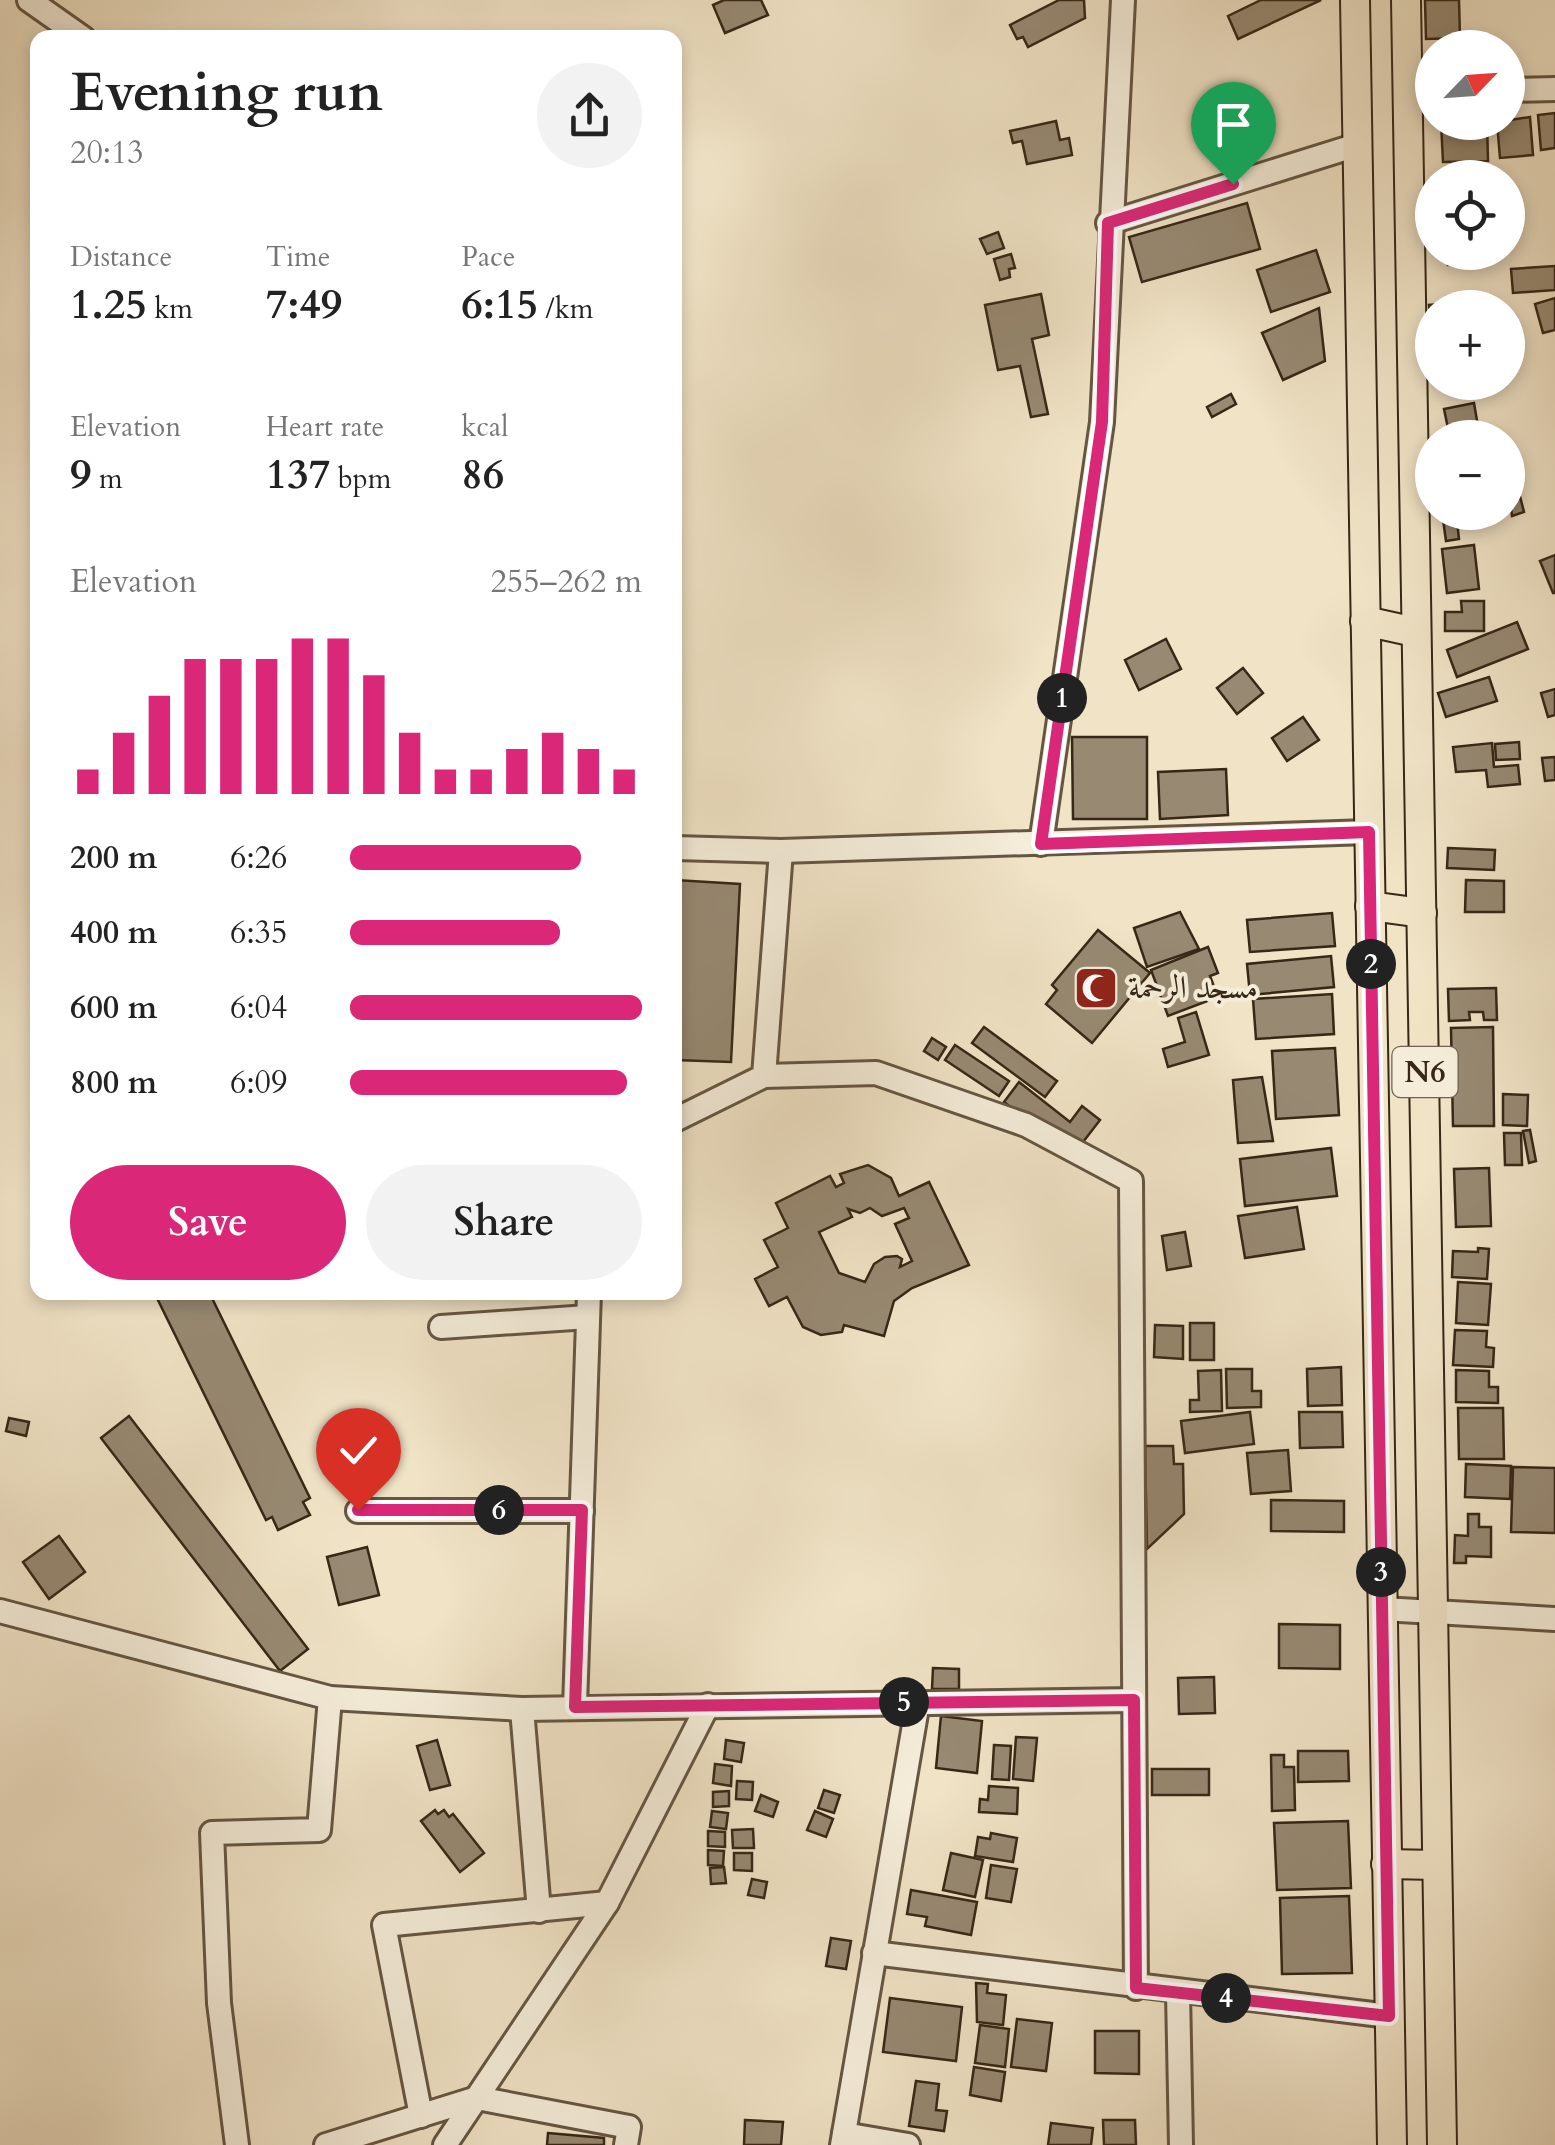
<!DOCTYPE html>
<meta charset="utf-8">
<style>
:root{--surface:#fff;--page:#f2f2f2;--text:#222;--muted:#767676;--accent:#db2777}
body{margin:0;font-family:Cardo,Amiri,serif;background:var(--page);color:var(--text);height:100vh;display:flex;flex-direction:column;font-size:38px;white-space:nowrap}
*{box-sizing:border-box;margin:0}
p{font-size:32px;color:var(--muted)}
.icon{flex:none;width:55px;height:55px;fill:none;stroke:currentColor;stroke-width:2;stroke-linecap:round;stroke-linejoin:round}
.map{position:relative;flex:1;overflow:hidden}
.sheet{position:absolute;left:30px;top:30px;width:652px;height:1270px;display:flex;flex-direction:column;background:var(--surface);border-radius:20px;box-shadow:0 5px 15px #0003}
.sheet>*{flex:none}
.needle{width:65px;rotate:65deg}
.buttons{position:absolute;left:1415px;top:30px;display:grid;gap:20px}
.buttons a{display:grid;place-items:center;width:110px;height:110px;border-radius:50%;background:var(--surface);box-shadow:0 5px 15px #0003;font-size:50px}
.pin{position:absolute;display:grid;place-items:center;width:85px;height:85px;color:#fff;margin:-102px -42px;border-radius:50% 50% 50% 0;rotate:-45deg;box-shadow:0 0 10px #0007}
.pin .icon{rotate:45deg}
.km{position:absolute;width:50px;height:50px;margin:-25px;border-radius:50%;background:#222;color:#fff;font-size:28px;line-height:50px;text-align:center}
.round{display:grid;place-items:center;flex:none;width:105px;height:105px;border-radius:52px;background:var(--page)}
.head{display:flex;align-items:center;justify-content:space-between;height:170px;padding:0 40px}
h1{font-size:55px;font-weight:700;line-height:75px}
.figures{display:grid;grid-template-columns:repeat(3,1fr);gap:15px;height:170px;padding:10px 40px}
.figures div{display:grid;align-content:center}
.figures b{font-size:42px;font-weight:700}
.figures small{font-size:28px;font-weight:400}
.figures p{font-size:28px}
.chart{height:280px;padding:20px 40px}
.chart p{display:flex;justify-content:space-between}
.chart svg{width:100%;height:180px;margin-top:10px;stroke:var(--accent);stroke-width:6}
.cta{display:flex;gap:20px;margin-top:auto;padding:20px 40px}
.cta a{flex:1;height:115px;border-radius:60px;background:var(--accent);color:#fff;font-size:40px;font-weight:700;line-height:115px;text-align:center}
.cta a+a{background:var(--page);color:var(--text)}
ul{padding:0 40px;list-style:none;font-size:32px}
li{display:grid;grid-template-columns:160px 120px 1fr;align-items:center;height:75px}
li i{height:25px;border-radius:12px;background:var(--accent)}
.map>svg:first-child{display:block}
.building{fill:#978972;stroke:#372716;stroke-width:2.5;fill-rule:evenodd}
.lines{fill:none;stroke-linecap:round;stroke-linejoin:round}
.minor-casing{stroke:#655642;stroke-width:28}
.major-casing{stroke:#372716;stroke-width:32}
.minor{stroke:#f5edda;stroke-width:22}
.major{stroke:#f0e3c6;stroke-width:28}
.route-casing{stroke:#fff;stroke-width:20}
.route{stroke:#db2777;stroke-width:12}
.labels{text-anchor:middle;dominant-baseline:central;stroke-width:8;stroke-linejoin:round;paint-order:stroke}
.shield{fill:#f5edda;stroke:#706251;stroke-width:2.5}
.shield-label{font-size:30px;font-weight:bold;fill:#372716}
.poi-label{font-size:32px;fill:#372716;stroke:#f5edda;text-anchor:start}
</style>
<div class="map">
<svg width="1555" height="2145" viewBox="0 0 1555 2145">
<rect width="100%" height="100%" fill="#f0e3c6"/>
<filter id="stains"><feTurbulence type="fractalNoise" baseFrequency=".002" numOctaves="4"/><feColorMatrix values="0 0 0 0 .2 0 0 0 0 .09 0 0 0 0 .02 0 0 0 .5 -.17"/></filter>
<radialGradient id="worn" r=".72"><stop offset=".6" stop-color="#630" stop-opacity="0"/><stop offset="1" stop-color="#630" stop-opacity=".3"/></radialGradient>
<!-- building -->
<g class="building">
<polygon points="724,0 761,0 768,15 725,33 713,5"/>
<polygon points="1059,0 1084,0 1085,18 1028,47 1023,37 1017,39 1010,25"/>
<polygon points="1261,0 1321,0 1238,39 1228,16"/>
<polygon points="1425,0 1459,0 1460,38 1426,39"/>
<polygon points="1555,113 1555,148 1541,150 1538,115"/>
<polygon points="1530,117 1533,155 1500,158 1497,122"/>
<polygon points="1056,121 1060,140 1069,138 1072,155 1027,164 1022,141 1013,143 1010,131"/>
<polygon points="1441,122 1487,122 1488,161 1443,162"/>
<rect x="1447" y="170" width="33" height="8"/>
<polygon points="1247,203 1260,249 1142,282 1129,237"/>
<polygon points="998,232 1004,248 987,254 980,239"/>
<polygon points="1316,250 1330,292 1271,312 1257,270"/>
<polygon points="1447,252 1487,252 1488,263 1448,265"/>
<polygon points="1011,254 1015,268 1009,269 1010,277 1000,280 994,259"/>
<polygon points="1555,266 1555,290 1513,293 1511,269"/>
<polygon points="1041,294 1049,335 1032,339 1048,414 1031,417 1020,366 998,370 985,305"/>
<polygon points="1555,298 1555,330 1543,333 1535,304"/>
<polygon points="1494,300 1495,308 1432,308 1431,322 1429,305"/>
<polygon points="1319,308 1325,361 1283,380 1262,333"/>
<polygon points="1231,394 1236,404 1212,417 1207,407"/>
<polygon points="1474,403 1480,438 1450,438 1444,409"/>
<polygon points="1515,477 1524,512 1512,516 1508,479"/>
<polygon points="1442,512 1456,512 1459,539 1446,541"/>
<polygon points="1474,545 1479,589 1447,593 1442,549"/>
<polygon points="1555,555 1555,593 1553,593 1540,561"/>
<polygon points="1461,601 1484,601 1484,631 1445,631 1445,612 1462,612"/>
<polygon points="1517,622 1528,649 1457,677 1447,650"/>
<polygon points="1166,639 1181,669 1139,690 1125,660"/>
<polygon points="1243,668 1263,693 1237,714 1217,688"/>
<polygon points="1489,677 1497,701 1446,717 1438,693"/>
<polygon points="1555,689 1555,715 1548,717 1541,693"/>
<polygon points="1303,717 1319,740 1287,761 1272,738"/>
<polygon points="1072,737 1147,737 1147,819 1073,819"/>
<polygon points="1519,742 1520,759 1496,760 1495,744"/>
<polygon points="1492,743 1494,767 1518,765 1520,784 1488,787 1486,770 1456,772 1453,747"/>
<polygon points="1555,757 1555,780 1545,781 1542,758"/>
<polygon points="1226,769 1228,815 1160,819 1158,772"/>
<polygon points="1448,848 1495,850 1494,870 1447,868"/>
<polygon points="675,880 740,884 731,1062 675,1060"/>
<polygon points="1466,880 1504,881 1504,912 1465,912"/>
<polygon points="1180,912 1199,949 1147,967 1134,928"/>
<polygon points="1332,913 1335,946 1250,952 1247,920"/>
<polygon points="1098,930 1150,973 1092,1043 1046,1004 1057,990 1052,985"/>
<polygon points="1208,947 1218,973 1210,976 1218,997 1168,1016 1151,970"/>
<polygon points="1331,956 1334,987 1250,995 1247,964"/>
<polygon points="1496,988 1497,1020 1484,1020 1483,1012 1469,1012 1470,1020 1449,1021 1448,989"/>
<polygon points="1332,994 1334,1034 1256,1039 1253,999"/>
<polygon points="1196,1012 1209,1055 1168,1067 1163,1049 1185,1042 1178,1018"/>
<polygon points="984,1027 1057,1081 1045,1097 972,1043"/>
<polygon points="1493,1027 1494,1126 1453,1126 1451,1028"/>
<polygon points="932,1038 946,1047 938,1060 924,1051"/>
<polygon points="955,1045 1009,1081 999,1096 945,1060"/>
<polygon points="1335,1048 1339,1115 1276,1119 1272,1051"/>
<polygon points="1262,1077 1273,1141 1238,1143 1233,1080"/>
<polygon points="1019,1082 1070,1122 1082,1106 1100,1120 1073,1155 1004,1102"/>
<polygon points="1503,1094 1528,1095 1527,1126 1503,1125"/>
<polygon points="1530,1130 1536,1161 1529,1163 1523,1131"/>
<polygon points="1504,1133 1521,1133 1522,1165 1505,1165"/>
<polygon points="1331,1148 1337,1196 1245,1206 1240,1159"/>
<path d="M 868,1165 L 891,1178 L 899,1196 L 929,1182 L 969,1265 L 912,1288 L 894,1301 L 884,1336 L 844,1325 L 842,1332 L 821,1335 L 803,1327 L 787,1297 L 769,1306 L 755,1279 L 778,1267 L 764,1240 L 788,1228 L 776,1203 L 830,1176 L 836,1187 L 844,1183 L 840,1174 ZM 870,1208 L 882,1216 L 904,1208 L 909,1218 L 895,1224 L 912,1261 L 900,1267 L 902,1259 L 897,1256 L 885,1257 L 874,1264 L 865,1282 L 839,1273 L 819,1232 L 852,1217 L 848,1209 L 860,1213 Z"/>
<polygon points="1489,1168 1491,1226 1456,1227 1454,1169"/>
<polygon points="1297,1207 1304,1249 1245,1258 1238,1216"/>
<polygon points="1185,1232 1191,1266 1167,1270 1162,1236"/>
<polygon points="1478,1248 1489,1249 1487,1279 1452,1277 1453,1251 1478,1252"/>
<polygon points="1458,1282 1491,1284 1488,1325 1456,1323"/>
<polygon points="154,1292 209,1292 310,1498 303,1502 310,1515 278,1530 272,1517 266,1520"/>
<rect x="1190" y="1323" width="24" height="37"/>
<polygon points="1155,1325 1183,1326 1183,1359 1154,1357"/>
<polygon points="1455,1330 1487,1331 1486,1347 1494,1348 1493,1367 1453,1365"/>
<polygon points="1341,1367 1342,1405 1308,1406 1307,1369"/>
<polygon points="1226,1369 1252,1369 1252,1391 1261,1391 1261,1407 1227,1408"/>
<polygon points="1221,1370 1222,1411 1190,1412 1190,1400 1199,1400 1198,1371"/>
<polygon points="1456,1370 1489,1371 1489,1387 1498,1387 1498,1403 1456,1402"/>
<polygon points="1458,1408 1503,1408 1504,1459 1459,1459"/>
<polygon points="1250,1412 1254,1444 1185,1453 1181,1421"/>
<polygon points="1299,1412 1342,1412 1343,1447 1300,1448"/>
<polygon points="129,1416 308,1649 280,1671 101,1438"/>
<polygon points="9,1418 29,1422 26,1436 6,1431"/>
<polygon points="1145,1446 1173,1446 1174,1464 1183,1464 1184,1514 1147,1549"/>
<polygon points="1288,1450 1291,1491 1251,1494 1247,1453"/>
<polygon points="1466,1464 1511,1466 1510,1499 1465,1497"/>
<polygon points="1513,1467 1555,1468 1555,1533 1511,1532"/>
<polygon points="1271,1500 1344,1501 1344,1532 1271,1531"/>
<polygon points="1468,1514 1479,1514 1479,1527 1491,1527 1491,1557 1466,1556 1466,1563 1454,1563 1455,1535 1468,1536"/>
<polygon points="59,1536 85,1572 49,1599 23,1562"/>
<polygon points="367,1547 379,1595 339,1605 327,1557"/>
<polygon points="1279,1624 1340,1625 1340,1669 1279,1668"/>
<polygon points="933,1668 959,1669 959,1689 932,1689"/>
<polygon points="1214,1677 1215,1713 1179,1714 1178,1678"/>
<polygon points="941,1716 982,1721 977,1773 936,1768"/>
<polygon points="1016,1737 1037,1738 1033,1781 1013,1779"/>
<polygon points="437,1740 450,1785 430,1790 417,1746"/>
<polygon points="726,1740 744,1743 741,1762 724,1759"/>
<polygon points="994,1745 1011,1746 1009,1780 992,1779"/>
<polygon points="1298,1751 1348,1751 1349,1781 1298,1782"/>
<polygon points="1271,1755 1284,1755 1284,1767 1294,1767 1295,1810 1272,1811"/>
<polygon points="715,1764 732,1766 731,1786 713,1783"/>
<rect x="1152" y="1769" width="57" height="26"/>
<polygon points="737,1781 753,1782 752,1800 736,1799"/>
<polygon points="989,1786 1018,1788 1017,1814 979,1812 980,1799 988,1800"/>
<polygon points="824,1790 840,1795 834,1813 818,1808"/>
<polygon points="729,1791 729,1806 713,1807 713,1792"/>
<polygon points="761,1795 778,1802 773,1817 755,1811"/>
<polygon points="435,1810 438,1814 444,1810 449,1817 453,1814 484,1853 460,1872 421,1821"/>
<polygon points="712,1811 728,1813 726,1829 710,1827"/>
<polygon points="815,1811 833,1819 826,1837 807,1830"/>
<polygon points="1348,1821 1351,1888 1277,1890 1274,1823"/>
<polygon points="753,1829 754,1848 733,1848 732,1830"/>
<polygon points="708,1831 725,1832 725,1847 708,1846"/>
<polygon points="991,1833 1017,1838 1013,1862 975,1856 978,1837 990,1839"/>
<polygon points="708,1850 724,1851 723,1866 708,1865"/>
<polygon points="734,1853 752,1853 752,1871 734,1870"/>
<polygon points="951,1853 983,1860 975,1897 943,1890"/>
<polygon points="991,1865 1017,1869 1011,1902 986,1898"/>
<polygon points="724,1867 726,1883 711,1884 710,1868"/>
<polygon points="752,1879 767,1882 764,1898 748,1895"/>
<polygon points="911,1890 977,1902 971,1935 925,1926 927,1917 907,1914"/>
<polygon points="1349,1896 1352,1973 1282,1974 1280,1898"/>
<polygon points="831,1938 851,1941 846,1969 826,1966"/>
<polygon points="976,1983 988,1984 987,1993 1006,1995 1003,2025 977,2022"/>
<polygon points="890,1998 962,2007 956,2061 883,2052"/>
<polygon points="1017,2019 1052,2023 1046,2071 1011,2067"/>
<polygon points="980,2025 1009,2029 1005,2067 975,2063"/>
<polygon points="1095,2031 1139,2031 1139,2074 1095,2073"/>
<polygon points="974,2067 1005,2072 1001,2101 970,2095"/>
<polygon points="916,2081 939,2084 936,2110 947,2111 944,2131 909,2126"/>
<polygon points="745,2120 783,2122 781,2145 744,2145"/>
<polygon points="1103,2120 1135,2120 1136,2145 1104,2145"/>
<polygon points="1051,2123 1093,2128 1091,2145 1048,2145"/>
<polygon points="548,2133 604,2138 604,2145 547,2145"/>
</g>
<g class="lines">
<!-- minor casing -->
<g class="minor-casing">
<g id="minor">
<polyline points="29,0 83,38"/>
<polyline points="1508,90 1555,89"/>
<polyline points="1408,99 1432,97"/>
<polyline points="1108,223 1357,145"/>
<polyline points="1041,844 1102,422 1123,0"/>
<polyline points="675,848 781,851 1369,832"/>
<polyline points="764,1076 876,1073 1026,1125 1131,1181 1136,1988"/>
<polyline points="675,1120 764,1076 781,851"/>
<polyline points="441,1327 588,1317"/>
<polyline points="358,1511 582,1511"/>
<polyline points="1382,1609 1555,1619"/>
<polyline points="0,1611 330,1698 522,1709 1134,1700"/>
<polyline points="575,1707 589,1292"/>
<polyline points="522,1709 539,1911"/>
<polyline points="874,1953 1389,2016"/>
<polyline points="1178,1992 1181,2145"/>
<polyline points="421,2116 384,1925 607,1903"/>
<polyline points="844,2134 908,2145"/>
<polyline points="237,2145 219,2003 212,1833 319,1830 330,1698"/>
<polyline points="326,2145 477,2098 629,2127 626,2145"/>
<polyline points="445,2145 607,1903 708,1705"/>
<polyline points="842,2145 918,1702"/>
</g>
</g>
<!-- major casing -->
<g class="major-casing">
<g id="major">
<polyline points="1355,0 1392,2145"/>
<polyline points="1406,0 1442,2145"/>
<polyline points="1365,621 1415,632"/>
<polyline points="1370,906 1422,913"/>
<polyline points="1386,1864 1437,1865"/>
</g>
</g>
<!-- minor -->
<use href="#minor" class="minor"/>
<!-- major -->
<use href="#major" class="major"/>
</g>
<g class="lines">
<!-- route casing -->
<g class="route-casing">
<polyline id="route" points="358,1510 582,1510 575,1707 1134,1700 1136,1988 1389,2016 1369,832 1041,844 1102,422 1108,223 1233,184"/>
</g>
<!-- route -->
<use href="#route" class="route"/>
</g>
<!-- icons -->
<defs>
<g id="mosque-square" transform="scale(2.25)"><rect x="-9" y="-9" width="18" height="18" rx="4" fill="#8f2418" stroke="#f5edda"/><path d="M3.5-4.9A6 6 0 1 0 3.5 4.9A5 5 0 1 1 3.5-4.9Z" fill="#fff"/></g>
</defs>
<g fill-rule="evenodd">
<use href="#mosque-square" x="1096" y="988"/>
</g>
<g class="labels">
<!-- shield labels -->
<rect class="shield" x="1392.5" y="1047" width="65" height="50" rx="8"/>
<g class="shield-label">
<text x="1425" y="1072">N6</text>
</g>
<!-- poi labels -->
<g class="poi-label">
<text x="1128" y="988">مسجد الرحمة</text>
</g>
</g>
<rect width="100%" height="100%" filter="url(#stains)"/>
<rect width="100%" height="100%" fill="url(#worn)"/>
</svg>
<div class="buttons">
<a><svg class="needle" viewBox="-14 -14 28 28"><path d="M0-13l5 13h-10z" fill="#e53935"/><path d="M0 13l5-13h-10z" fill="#767676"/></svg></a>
<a><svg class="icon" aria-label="locate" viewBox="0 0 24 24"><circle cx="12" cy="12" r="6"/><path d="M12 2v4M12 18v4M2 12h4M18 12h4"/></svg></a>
<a>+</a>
<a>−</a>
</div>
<div class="pin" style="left:1233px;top:184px;background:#1e9e55"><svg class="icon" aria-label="arrive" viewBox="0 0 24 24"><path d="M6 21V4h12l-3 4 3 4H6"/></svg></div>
<div class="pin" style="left:358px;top:1510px;background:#d93025"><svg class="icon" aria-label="check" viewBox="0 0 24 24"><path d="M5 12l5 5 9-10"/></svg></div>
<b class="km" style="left:1062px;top:698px">1</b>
<b class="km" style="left:1371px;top:964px">2</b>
<b class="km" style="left:1381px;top:1572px">3</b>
<b class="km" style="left:1226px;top:1998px">4</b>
<b class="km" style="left:904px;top:1702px">5</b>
<b class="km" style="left:499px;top:1510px">6</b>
<section class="sheet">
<div class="head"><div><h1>Evening run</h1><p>20:13</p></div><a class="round"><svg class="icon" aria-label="share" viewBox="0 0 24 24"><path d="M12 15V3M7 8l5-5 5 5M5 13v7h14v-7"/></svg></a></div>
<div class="figures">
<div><p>Distance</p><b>1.25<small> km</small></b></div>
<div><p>Time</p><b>7:49</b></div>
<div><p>Pace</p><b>6:15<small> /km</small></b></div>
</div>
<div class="figures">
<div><p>Elevation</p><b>9<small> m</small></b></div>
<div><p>Heart rate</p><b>137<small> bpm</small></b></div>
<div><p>kcal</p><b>86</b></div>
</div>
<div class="chart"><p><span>Elevation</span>255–262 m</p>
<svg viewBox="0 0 160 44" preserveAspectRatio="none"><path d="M5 44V38M15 44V29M25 44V20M35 44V11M45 44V11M55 44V11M65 44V6M75 44V6M85 44V15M95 44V29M105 44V38M115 44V38M125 44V33M135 44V29M145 44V33M155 44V38"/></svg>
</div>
<ul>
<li><b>200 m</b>6:26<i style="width:79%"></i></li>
<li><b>400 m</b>6:35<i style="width:72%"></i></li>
<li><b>600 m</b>6:04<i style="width:100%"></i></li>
<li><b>800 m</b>6:09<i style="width:95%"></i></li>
</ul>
<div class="cta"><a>Save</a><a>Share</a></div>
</section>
</div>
